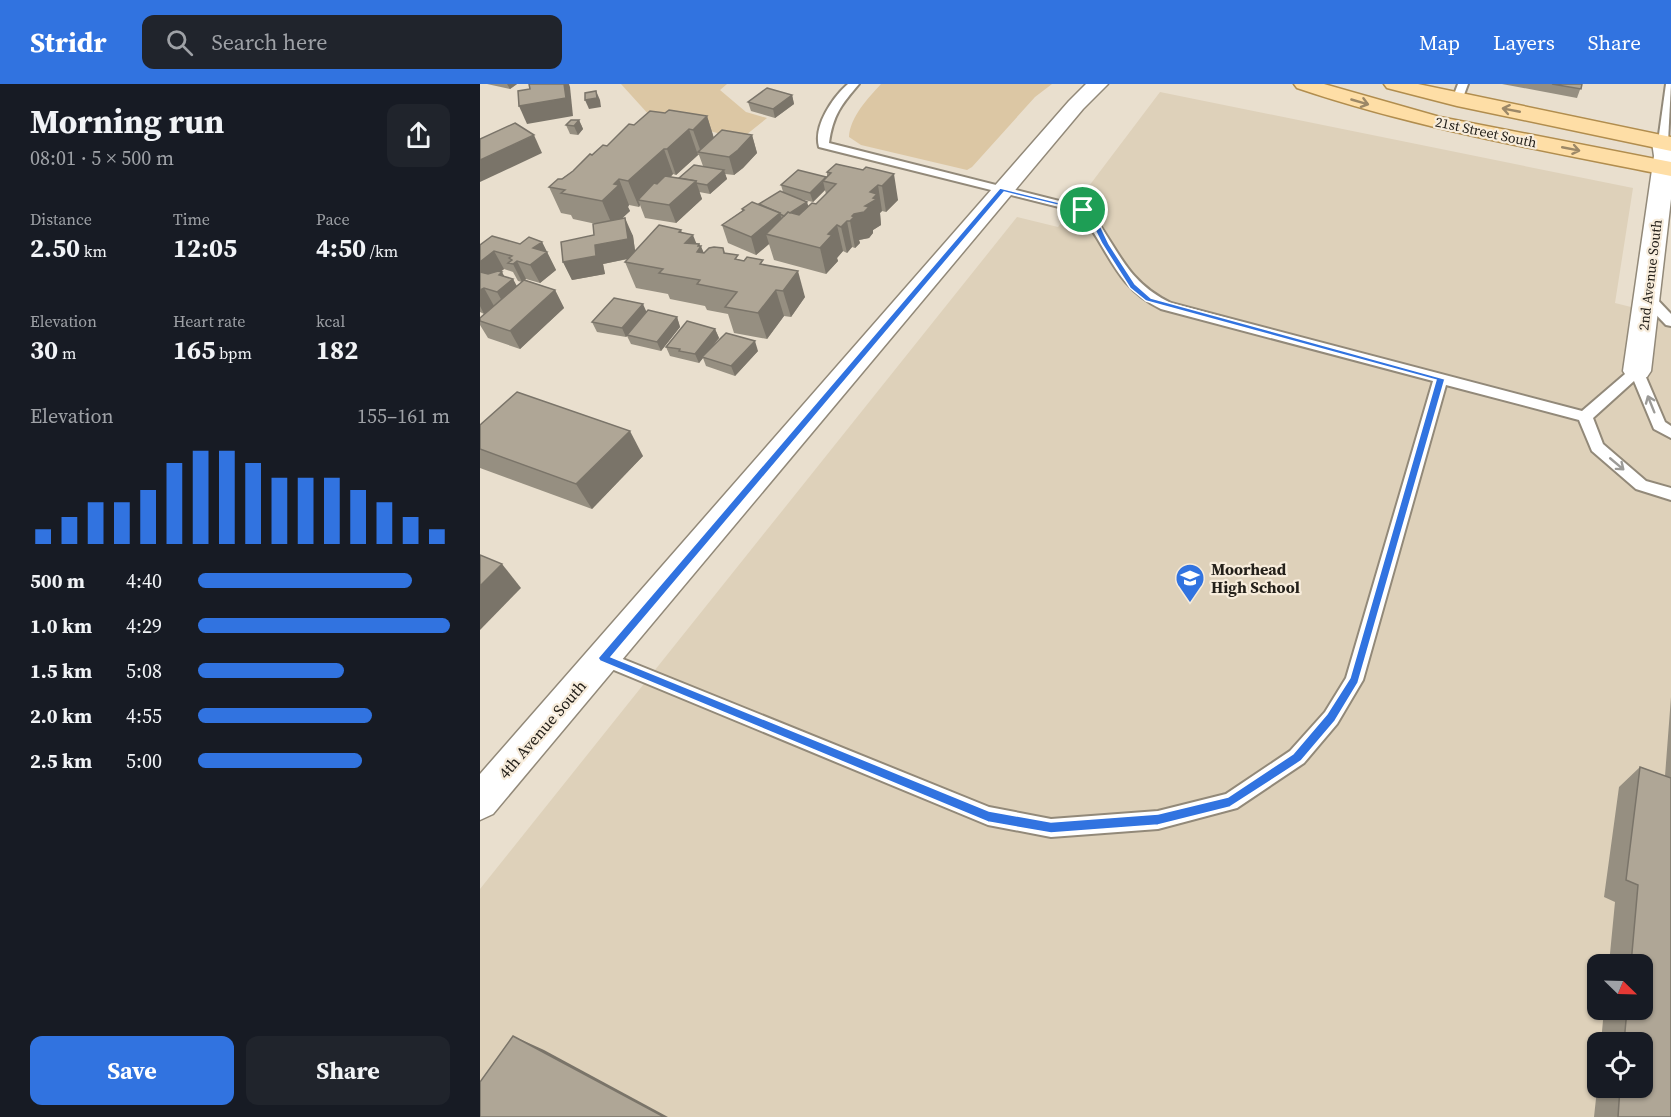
<!DOCTYPE html>
<meta charset="utf-8">
<style>
:root{--surface:#171b24;--page:#20242c;--text:#f1f3f6;--muted:#9ea1a6;--accent:#3173e0}
body{margin:0;font-family:"Source Serif 4",serif;background:var(--page);color:var(--text);height:100vh;display:flex;flex-direction:column;font-size:22px;white-space:nowrap}
*{box-sizing:border-box;margin:0}
p{font-size:20px;color:var(--muted)}
.icon{flex:none;width:33px;height:33px;fill:none;stroke:currentColor;stroke-width:2;stroke-linecap:round;stroke-linejoin:round}
.map{position:relative;flex:1;overflow:hidden}
.side{display:flex;flex-direction:column;background:var(--surface);width:480px}
.side>*{flex:none}
.needle{width:39px;rotate:113deg}
.controls{position:absolute;left:1107px;top:870px;display:grid;gap:12px}
.controls a{display:grid;place-items:center;width:66px;height:66px;border-radius:12px;background:var(--surface);box-shadow:0 2px 4px #0004;font-size:30px}
.pin{position:absolute;display:grid;place-items:center;width:51px;height:51px;color:#fff;margin:-26px;border:3px solid #fff;border-radius:50%;box-shadow:0 2px 6px #0007}
.round{display:grid;place-items:center;flex:none;width:63px;height:63px;border-radius:12px;background:var(--page)}
.overview{display:flex;align-items:center;justify-content:space-between;height:102px;padding:0 30px}
h1{font-size:33px;font-weight:700;line-height:45px}
.stats{display:grid;grid-template-columns:repeat(3,1fr);gap:9px;height:102px;padding:6px 30px}
.stats div{display:grid;align-content:center}
.stats b{font-size:26px;font-weight:700}
.stats small{font-size:16px;font-weight:400}
.stats p{font-size:16px}
.chart{height:168px;padding:12px 30px}
.chart p{display:flex;justify-content:space-between}
.chart svg{width:100%;height:108px;margin-top:6px;stroke:var(--accent);stroke-width:6}
.cta{display:flex;gap:12px;margin-top:auto;padding:12px 30px}
.cta a{flex:1;height:69px;border-radius:12px;background:var(--accent);color:#fff;font-size:24px;font-weight:700;line-height:69px;text-align:center}
.cta a+a{background:var(--page);color:var(--text)}
ul{padding:0 30px;list-style:none;font-size:20px}
li{display:grid;grid-template-columns:96px 72px 1fr;align-items:center;height:45px}
li i{height:15px;border-radius:8px;background:var(--accent)}
header{display:flex;align-items:center;gap:36px;box-sizing:border-box;height:84px;padding:0 30px;background:var(--accent);color:#fff}
header strong{font-size:28px}
nav{display:flex;gap:33px;margin-inline-start:auto;font-size:21px}
.search{width:420px;height:54px;background:var(--page);display:flex;align-items:center;gap:15px;box-sizing:border-box;padding:0 21px;border-radius:12px;color:var(--muted);font-size:22px}
main{display:flex;flex:1;min-height:0}
.map>svg:first-child{display:block}
.built{fill:#ded1ba;fill-rule:evenodd}
.green{fill:#dcc7a4}
.lines{fill:none;stroke-linecap:round;stroke-linejoin:round}
.service-casing{stroke:#928979;stroke-width:4}
.minor-casing{stroke:#928979;stroke-width:3}
.tertiary-casing{stroke:#928979;stroke-width:3}
.primary-casing{stroke:#b18d4e;stroke-width:3}
.service{fill:#fff;fill-rule:evenodd}
.minor{fill:#fff;fill-rule:evenodd}
.tertiary{fill:#fff;fill-rule:evenodd}
.primary{fill:#fedea6;fill-rule:evenodd}
.wall{fill:#968f81;fill-rule:evenodd}
.shaded-wall{fill:#7a7469}
.building{fill:#afa696;stroke:#7a7469;stroke-width:1.5}
.oneway{stroke:#9c8867}
.oneway2{stroke:#9c9b98}
.route{fill:#3173e0;stroke:#fff;stroke-width:1.5;fill-rule:evenodd}
.labels{text-anchor:middle;dominant-baseline:central;stroke-width:4.5;stroke-linejoin:round;paint-order:stroke}
.far-street-label{font-size:14px;fill:#24201a;stroke:#f7ecdb}
.poi-label{font-size:16px;font-weight:bold;fill:#24201a;stroke:#f7ecdb;text-anchor:start}
.street-label{font-size:16px;fill:#24201a;stroke:#f7ecdb}
</style>
<header>
<strong>Stridr</strong>
<div class="search"><svg class="icon" aria-label="search" viewBox="0 0 24 24"><circle cx="10" cy="10" r="6"/><path d="M15 15l6 6"/></svg>Search here</div>
<nav><a>Map</a><a>Layers</a><a>Share</a></nav>
</header>
<main>
<section class="side">
<div class="overview"><div><h1>Morning run</h1><p>08:01 · 5 × 500 m</p></div><a class="round"><svg class="icon" aria-label="share" viewBox="0 0 24 24"><path d="M12 15V3M7 8l5-5 5 5M5 13v7h14v-7"/></svg></a></div>
<div class="stats">
<div><p>Distance</p><b>2.50<small> km</small></b></div>
<div><p>Time</p><b>12:05</b></div>
<div><p>Pace</p><b>4:50<small> /km</small></b></div>
</div>
<div class="stats">
<div><p>Elevation</p><b>30<small> m</small></b></div>
<div><p>Heart rate</p><b>165<small> bpm</small></b></div>
<div><p>kcal</p><b>182</b></div>
</div>
<div class="chart"><p><span>Elevation</span>155–161 m</p>
<svg viewBox="0 0 160 44" preserveAspectRatio="none"><path d="M5 44V38M15 44V33M25 44V27M35 44V27M45 44V22M55 44V11M65 44V6M75 44V6M85 44V11M95 44V17M105 44V17M115 44V17M125 44V22M135 44V27M145 44V33M155 44V38"/></svg>
</div>
<ul>
<li><b>500 m</b>4:40<i style="width:85%"></i></li>
<li><b>1.0 km</b>4:29<i style="width:100%"></i></li>
<li><b>1.5 km</b>5:08<i style="width:58%"></i></li>
<li><b>2.0 km</b>4:55<i style="width:69%"></i></li>
<li><b>2.5 km</b>5:00<i style="width:65%"></i></li>
</ul>
<div class="cta"><a>Save</a><a>Share</a></div>
</section>
<div class="map">
<svg width="1191" height="1033" viewBox="0 0 1191 1033">
<rect width="100%" height="100%" fill="#e9dfce"/>
<!-- built -->
<path class="built" d="M 680,8 L 1153,104 L 1135,219 L 1191,233 L 1191,1033 L 0,1033 L 0,805 L 537,133 L 578,143 ZM 1118,880 L 1162,880 L 1162,926 L 1118,926 ZM 1118,958 L 1162,958 L 1162,1004 L 1118,1004 Z"/>
<!-- green -->
<g class="green">
<polygon points="141,0 247,0 240,6 266,28 287,34 261,55 170,32"/>
<path d="M 401,0 L 572,0 L 555,13 L 492,83 L 487,86 L 381,61 L 369,53 C 370,33 388,14 401,0 Z"/>
</g>
<g class="lines">
<!-- service casing -->
<g class="service-casing">
<g id="service">
<path d="M 368,0 L 379,0 C 361,21 353,31 349,59 L 607,124 C 638,161 643,196 691,219 L 1102,327 L 1152,284 L 1162,284 L 1185,338 L 1191,342 L 1191,354 L 1174,345 L 1154,297 L 1113,334 L 1123,360 L 1166,397 L 1191,404 L 1191,416 L 1156,405 L 1112,367 L 1099,336 L 966,301 L 883,596 L 857,640 L 824,679 L 757,724 L 678,745 L 571,753 L 508,741 L 117,579 L 114,574 L 117,569 L 123,567 L 509,723 L 571,735 L 678,727 L 746,710 L 810,667 L 845,628 L 866,594 L 953,297 L 681,225 C 634,202 630,166 599,128 L 339,63 C 333,42 353,13 368,0 Z"/>
<polygon points="978,0 988,0 982,16 977,19 972,16"/>
<polygon points="1186,0 1191,0 1188,58 1183,61 1178,58"/>
<polygon points="1167,209 1172,210 1191,230 1191,242 1186,241 1162,216 1161,213"/>
</g>
</g>
<!-- minor casing -->
<g class="minor-casing">
<polygon id="minor" points="1183,51 1191,54 1191,115 1171,287 1167,293 1157,296 1147,293 1143,287 1174,72 1172,58 1175,53"/>
</g>
<!-- tertiary casing -->
<g class="tertiary-casing">
<polygon id="tertiary" points="606,0 628,0 603,25 531,111 13,730 0,736 0,690 589,17"/>
</g>
<!-- primary casing -->
<g class="primary-casing">
<g id="primary">
<path d="M 814,0 L 844,0 L 960,33 L 1191,78 L 1191,92 C 1065,67 939,45 817,4 Z"/>
<polygon points="904,0 938,0 1191,53 1191,67 977,22 907,4"/>
</g>
</g>
<!-- service -->
<use href="#service" class="service"/>
<!-- minor -->
<use href="#minor" class="minor"/>
<!-- tertiary -->
<use href="#tertiary" class="tertiary"/>
<!-- primary -->
<use href="#primary" class="primary"/>
</g>
<!-- wall -->
<g class="wall">
<polygon points="7,0 37,0 30,5"/>
<polygon points="1022,0 1102,0 1097,14"/>
<polygon points="312,11 314,20 295,34 271,27 268,18"/>
<path d="M 185,29 L 227,32 L 234,54 L 272,51 L 277,69 L 263,84 L 254,91 L 245,90 L 247,95 L 230,110 L 219,108 L 222,115 L 196,139 L 165,134 L 160,121 L 159,123 L 149,121 L 148,123 L 150,127 L 142,134 L 153,152 L 155,167 L 202,149 L 217,160 L 219,160 L 224,169 L 243,164 L 245,169 L 260,176 L 284,181 L 325,213 L 311,233 L 304,232 L 287,255 L 254,249 L 248,230 L 227,226 L 225,222 L 190,215 L 188,210 L 156,204 L 145,178 L 148,175 L 123,180 L 125,190 L 92,196 L 83,178 L 114,151 L 116,140 L 93,135 L 91,131 L 81,129 L 69,103 L 93,87 L 112,71 L 127,62 L 154,41 ZM 218,71 L 219,71 L 223,82 L 199,94 L 191,93 L 193,90 L 196,91 Z"/>
<polygon points="99,36 103,45 98,51 90,50 86,41"/>
<path d="M 386,83 L 418,116 L 406,128 L 402,127 L 400,129 L 401,141 L 393,146 L 393,149 L 389,154 L 379,156 L 380,159 L 375,164 L 372,163 L 367,169 L 363,167 L 357,174 L 358,177 L 346,190 L 294,176 L 289,160 L 276,171 L 248,159 L 242,141 L 262,127 L 262,125 L 279,120 L 303,108 L 301,101 L 346,93 L 347,92 L 347,88 L 383,86 ZM 345,106 L 346,110 L 336,120 L 328,122 L 320,115 L 333,118 Z"/>
<path d="M 62,158 L 76,186 L 60,199 L 46,195 L 45,196 L 75,206 L 84,224 L 40,265 L 8,254 L 0,241 L 0,234 L 4,230 L 0,228 L 0,161 L 40,160 ZM 24,185 L 33,188 L 38,197 L 42,198 L 36,202 L 33,195 L 25,193 L 20,188 Z"/>
<polygon points="166,228 197,233 200,243 181,267 151,260 147,252 146,253 117,248 112,238"/>
<polygon points="235,245 239,254 230,265 278,267 255,292 226,282 223,274 219,279 190,272 186,263"/>
<polygon points="0,341 163,372 112,425 0,384"/>
<polygon points="1191,613 1191,1033 1114,1033 1118,996 1118,1004 1162,1004 1162,958 1121,958 1124,926 1162,926 1162,880 1129,880 1135,818 1124,813 1139,703 1160,683 1185,692"/>
</g>
<!-- shaded-wall -->
<g class="shaded-wall">
<polygon points="27,0 37,0 30,5"/>
<polygon points="84,0 89,0 90,3 93,32 47,40 39,22"/>
<polygon points="116,7 120,16 121,23 109,25 105,16"/>
<polygon points="312,11 314,20 295,34 293,25"/>
<polygon points="227,32 235,58 221,68 213,46"/>
<polygon points="99,36 103,45 98,51 94,42"/>
<polygon points="209,45 218,71 196,91 187,65"/>
<polygon points="54,51 62,69 0,98 0,76"/>
<polygon points="272,51 277,69 263,84 254,91 249,73"/>
<polygon points="184,65 193,90 165,117 158,116 160,121 159,123 148,97"/>
<polygon points="244,86 247,95 230,110 227,101"/>
<polygon points="414,90 418,116 406,128 402,102"/>
<polygon points="139,95 149,121 148,123 150,127 133,143 122,117 134,100"/>
<polygon points="216,97 222,115 196,139 189,121"/>
<polygon points="343,97 345,106 333,118 330,109"/>
<polygon points="398,101 402,127 400,129 401,141 393,146 393,149 389,154 379,156 380,159 375,164 370,137 372,132 385,122 390,108"/>
<polygon points="327,118 330,127 307,141 304,132"/>
<polygon points="300,129 305,147 286,150 289,160 276,171 271,153"/>
<polygon points="145,134 153,152 156,173 123,180 125,190 92,196 83,178 115,161"/>
<polygon points="367,137 372,163 367,169 361,143"/>
<polygon points="357,141 363,167 357,174 358,177 346,190 340,164 348,150"/>
<polygon points="201,146 206,159 213,151 219,166 218,162 219,160 221,163 221,162 231,188 210,172 199,148"/>
<polygon points="62,158 76,186 60,199 50,181 53,164"/>
<polygon points="14,167 24,185 1,203 0,201 0,178"/>
<polygon points="37,177 46,195 42,198 33,180"/>
<polygon points="318,187 325,213 311,233 303,207"/>
<polygon points="22,188 28,199 33,195 43,213 27,226 17,208 19,191"/>
<polygon points="4,204 14,222 4,230 0,222 0,206"/>
<polygon points="75,206 84,224 40,265 30,247"/>
<polygon points="296,206 304,232 287,255 278,229"/>
<polygon points="163,220 167,229 147,251 147,252 146,253 142,244"/>
<polygon points="197,233 200,243 181,267 177,258"/>
<polygon points="235,245 239,254 224,273 222,273 223,274 219,279 215,270"/>
<polygon points="275,257 278,267 255,292 251,282"/>
<polygon points="150,347 163,372 112,425 96,400"/>
<polygon points="22,480 41,504 0,546 0,502"/>
<polygon points="33,952 64,966 188,1033 184,1033"/>
</g>
<!-- building -->
<g class="building">
<polygon points="49,0 84,0 86,14 39,22 38,7 50,5"/>
<polygon points="1072,0 1102,0 1101,5"/>
<polygon points="287,4 312,11 293,25 268,18"/>
<polygon points="116,7 117,14 105,16 105,9"/>
<polygon points="189,26 227,32 213,46 209,45 187,65 184,65 148,97 139,95 134,100 139,101 122,117 81,109 85,106 69,103 78,95 82,95 93,87 110,70 112,71 123,61 127,62 149,40 154,41 170,27 185,29"/>
<polygon points="91,36 99,36 94,42 86,41"/>
<polygon points="35,39 54,51 0,76 0,55"/>
<polygon points="242,46 272,51 258,66 249,73 218,68"/>
<polygon points="356,80 383,86 386,83 414,90 402,102 398,101 390,108 397,110 393,114 397,115 385,122 389,123 384,128 374,130 372,132 374,133 370,137 367,137 361,143 357,141 348,150 352,151 340,164 286,150 308,128 319,131 332,119 336,120 356,100 343,97 351,89 347,88"/>
<polygon points="214,81 244,86 227,101 216,99 216,97 199,94"/>
<polygon points="318,86 346,93 330,109 301,101"/>
<polygon points="185,92 216,97 189,121 158,116 174,99 177,100"/>
<polygon points="300,107 327,118 310,129 308,128 304,132 300,130 300,129 279,120"/>
<polygon points="272,118 300,129 271,153 242,141 264,126 262,125"/>
<polygon points="145,134 148,155 115,161 116,172 83,178 81,158 114,151 113,140"/>
<polygon points="179,141 201,146 199,148 213,151 205,159 219,160 218,162 221,162 217,168 224,169 229,164 234,163 243,164 244,169 258,171 255,175 264,177 267,173 283,176 280,180 318,187 303,207 296,206 278,229 245,223 257,208 217,200 220,196 179,189 183,185 145,178"/>
<polygon points="12,152 40,160 49,153 62,158 53,164 67,168 50,181 37,177 33,180 28,179 32,176 29,174 32,172 14,167 0,178 0,161"/>
<polygon points="18,187 22,188 19,191 33,195 17,208 4,204 0,206 0,188 8,190"/>
<polygon points="44,196 75,206 30,247 0,237 0,234"/>
<polygon points="134,214 163,220 142,244 112,238"/>
<polygon points="168,226 197,233 177,258 147,251"/>
<polygon points="207,237 235,245 215,270 199,267 200,265 186,263"/>
<polygon points="246,249 275,257 251,282 222,273"/>
<polygon points="37,308 150,347 96,400 0,365 0,341"/>
<polygon points="0,471 22,480 0,502"/>
<polygon points="1160,683 1191,694 1191,1033 1138,1033 1140,1004 1162,1004 1162,958 1144,958 1147,926 1162,926 1162,880 1151,880 1158,801 1146,796"/>
<polygon points="33,952 184,1033 0,1033 0,998"/>
</g>
<!-- one-way arrows -->
<defs><path id="oneway-shaft" d="M-6 0H5M1.5-3L5.5 0L1.5 3" fill="none" stroke-width="1.6" stroke-linecap="round" stroke-linejoin="round" transform="scale(1.5)"/></defs>
<g class="oneway">
<use href="#oneway-shaft" transform="translate(880 18) rotate(16)"/>
<use href="#oneway-shaft" transform="translate(1031 26) rotate(-169)"/>
<use href="#oneway-shaft" transform="translate(1091 65) rotate(11)"/>
</g>
<g class="oneway2">
<use href="#oneway-shaft" transform="translate(1171 320) rotate(-112)"/>
<use href="#oneway-shaft" transform="translate(1137 380) rotate(40)"/>
</g>
<!-- route -->
<path class="route" d="M 520,104 L 605,125 L 619,139 L 629,160 L 655,200 L 671,214 L 965,295 L 878,599 L 855,637 L 821,677 L 750,723 L 678,741 L 571,749 L 508,738 L 120,577 L 118,574 ZM 524,108 L 601,127 L 612,140 L 622,160 L 650,204 L 666,217 L 956,296 L 870,594 L 847,630 L 813,670 L 748,713 L 678,730 L 571,738 L 509,727 L 131,573 Z"/>
<!-- icons -->
<defs>
<g id="school-pin" transform="scale(1.5)"><path d="M0 17L-7.5 6A9.5 9.5 0 1 1 7.5 6Z" fill="#3173e0" stroke="#f7ecdb"/><path d="M0-5L7-2L0 1L-7-2ZM-4 1L0 2.5L4 1V4Q0 6-4 4Z" fill="#fff"/></g>
</defs>
<g fill-rule="evenodd">
<use href="#school-pin" x="710" y="494"/>
</g>
<g class="labels">
<!-- far-street labels -->
<g class="far-street-label">
<text transform="translate(1006 48) rotate(12)">21st Street South</text>
<text transform="translate(1170 191) rotate(-83)">2nd Avenue South</text>
</g>
<!-- poi labels -->
<g class="poi-label">
<text x="731" y="485">Moorhead<tspan x="731" dy="18">High School</tspan></text>
</g>
<!-- street labels -->
<g class="street-label">
<text transform="translate(62 645) rotate(-49)">4th Avenue South</text>
</g>
</g>
</svg>
<div class="controls">
<a><svg class="needle" viewBox="-14 -14 28 28"><path d="M0-13l5 13h-10z" fill="#e53935"/><path d="M0 13l5-13h-10z" fill="#9ea1a6"/></svg></a>
<a><svg class="icon" aria-label="locate" viewBox="0 0 24 24"><circle cx="12" cy="12" r="6"/><path d="M12 2v4M12 18v4M2 12h4M18 12h4"/></svg></a>
</div>
<div class="pin" style="left:603px;top:126px;background:#1e9e55"><svg class="icon" aria-label="arrive" viewBox="0 0 24 24"><path d="M6 21V4h12l-3 4 3 4H6"/></svg></div>
</div>
</main>
